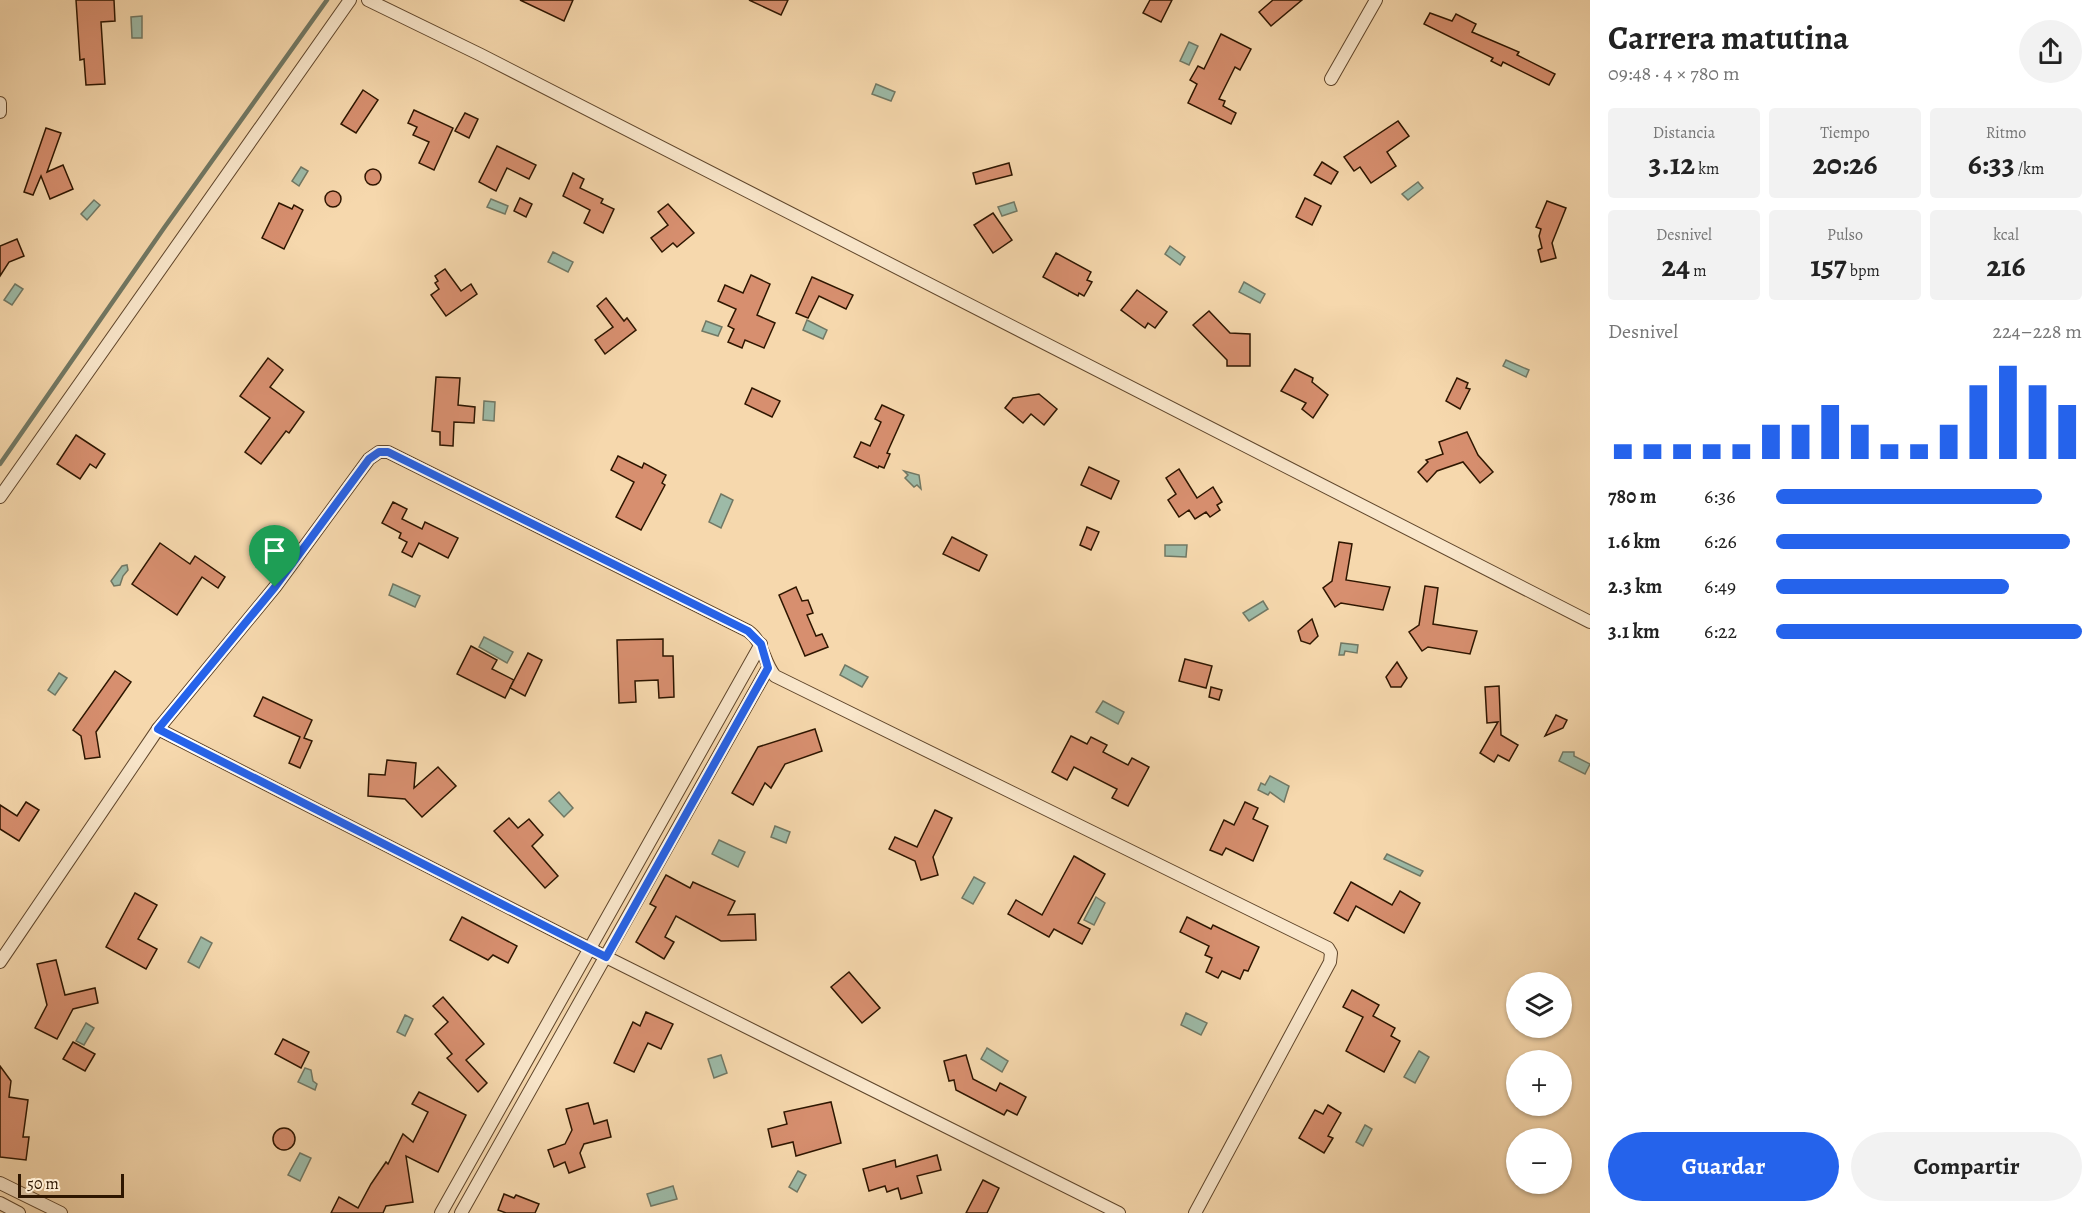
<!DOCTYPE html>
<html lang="es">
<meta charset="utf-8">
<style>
:root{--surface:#fff;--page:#f2f2f2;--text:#222;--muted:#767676;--accent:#2563eb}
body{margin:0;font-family:Alegreya,serif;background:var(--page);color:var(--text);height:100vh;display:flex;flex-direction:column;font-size:22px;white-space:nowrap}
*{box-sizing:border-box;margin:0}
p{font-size:20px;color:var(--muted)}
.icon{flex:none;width:33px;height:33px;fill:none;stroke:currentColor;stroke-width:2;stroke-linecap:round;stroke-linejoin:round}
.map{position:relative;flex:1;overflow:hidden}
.panel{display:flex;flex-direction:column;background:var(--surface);width:510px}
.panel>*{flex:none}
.tools{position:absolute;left:1506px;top:972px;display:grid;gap:12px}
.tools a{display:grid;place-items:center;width:66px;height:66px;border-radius:50%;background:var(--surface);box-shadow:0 2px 4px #0004;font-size:30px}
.scale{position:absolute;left:18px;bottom:15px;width:106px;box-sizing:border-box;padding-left:6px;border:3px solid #2e1600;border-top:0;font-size:16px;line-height:21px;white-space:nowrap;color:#2e1600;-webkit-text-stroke:4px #f9e6ca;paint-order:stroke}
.pin{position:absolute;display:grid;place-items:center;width:51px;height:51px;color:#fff;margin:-62px -26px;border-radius:50% 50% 50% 0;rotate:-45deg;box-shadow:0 0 6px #0007}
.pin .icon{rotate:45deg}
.round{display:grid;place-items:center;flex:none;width:63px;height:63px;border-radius:32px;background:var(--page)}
.headline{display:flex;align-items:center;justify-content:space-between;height:102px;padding:0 18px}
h1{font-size:33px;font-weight:600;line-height:45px}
.figures{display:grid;grid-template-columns:repeat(3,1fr);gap:9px;height:102px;padding:6px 18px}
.figures div{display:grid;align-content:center;border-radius:6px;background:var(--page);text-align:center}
.figures b{font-size:30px;font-weight:600}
.figures small{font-size:16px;font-weight:400}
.figures p{font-size:16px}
.chart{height:168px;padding:12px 18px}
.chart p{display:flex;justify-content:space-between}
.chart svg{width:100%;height:108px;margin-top:6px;stroke:var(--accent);stroke-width:6}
.primary-button{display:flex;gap:12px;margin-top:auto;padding:12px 18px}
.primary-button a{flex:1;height:69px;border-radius:36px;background:var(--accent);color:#fff;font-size:24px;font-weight:600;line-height:69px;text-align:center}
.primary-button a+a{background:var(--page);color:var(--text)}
ul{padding:0 18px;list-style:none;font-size:20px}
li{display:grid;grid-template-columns:96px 72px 1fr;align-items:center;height:45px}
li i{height:15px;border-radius:8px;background:var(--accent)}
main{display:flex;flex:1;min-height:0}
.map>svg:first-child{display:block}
.water{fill:#9dbaa7;stroke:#717864;stroke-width:1.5}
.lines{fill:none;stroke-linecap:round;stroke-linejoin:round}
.stream{stroke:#717864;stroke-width:4.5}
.building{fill:#d78f6f;stroke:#2e1600;stroke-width:1.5}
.street-casing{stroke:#60462b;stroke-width:14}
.street{stroke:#f9e6ca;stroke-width:12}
.route-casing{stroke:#fff;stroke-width:12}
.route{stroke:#2563eb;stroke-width:8}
</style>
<main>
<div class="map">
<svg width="1590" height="1213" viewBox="0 0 1590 1213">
<rect width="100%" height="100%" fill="#f6d8ad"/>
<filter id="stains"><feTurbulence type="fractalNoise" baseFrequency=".00333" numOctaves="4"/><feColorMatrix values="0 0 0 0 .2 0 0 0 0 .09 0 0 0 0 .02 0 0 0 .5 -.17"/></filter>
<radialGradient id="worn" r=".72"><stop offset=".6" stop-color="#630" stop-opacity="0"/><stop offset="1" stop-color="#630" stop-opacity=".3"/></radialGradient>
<!-- water -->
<g class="water">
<polygon points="142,16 142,38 132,38 131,17"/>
<polygon points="1189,42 1198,46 1189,65 1180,61"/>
<polygon points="876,84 895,92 891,101 872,94"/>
<polygon points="301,167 308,171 299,186 292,181"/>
<polygon points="1418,182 1423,188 1408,200 1402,194"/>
<polygon points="491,199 508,206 505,214 487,207"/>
<polygon points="94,200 100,205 87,220 81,214"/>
<polygon points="1014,202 1017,211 1002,216 998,207"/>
<polygon points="1170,246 1185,257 1180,265 1165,254"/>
<polygon points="553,252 573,262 568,272 548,262"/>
<polygon points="1244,282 1265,294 1260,303 1239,292"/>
<polygon points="15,284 23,289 12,305 4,300"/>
<polygon points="807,320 827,330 823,339 803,330"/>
<polygon points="706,321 722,327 718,336 702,331"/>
<polygon points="1506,360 1529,370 1526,377 1503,366"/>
<polygon points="484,401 495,402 494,421 483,420"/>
<polygon points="904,471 919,475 921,489 917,485 914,487 905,478 908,475"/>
<polygon points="721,494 733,500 721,528 709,522"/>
<polygon points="1165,545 1187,545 1186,557 1165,556"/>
<polygon points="127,565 128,570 123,576 120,585 114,586 111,581 122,566"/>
<polygon points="393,584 420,596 415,607 389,595"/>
<polygon points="1263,601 1268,609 1249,621 1243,613"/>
<polygon points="484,637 513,652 507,663 479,647"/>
<polygon points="1341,643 1358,645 1357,653 1345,651 1344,655 1339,655"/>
<polygon points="845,665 868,677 862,687 840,675"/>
<polygon points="59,673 67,678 55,695 48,690"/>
<polygon points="1103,701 1124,712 1118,724 1096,712"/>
<polygon points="1563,752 1574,752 1574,756 1590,764 1585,774 1559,761"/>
<polygon points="1270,776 1289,786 1284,802 1270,792 1268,795 1258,790 1261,783 1265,785"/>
<polygon points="559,792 573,808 564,817 549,801"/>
<polygon points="775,826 790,832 786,843 771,837"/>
<polygon points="719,840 745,852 738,867 712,854"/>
<polygon points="1387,854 1423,871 1420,876 1384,859"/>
<polygon points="974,877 985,883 973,904 962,898"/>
<polygon points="1096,897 1105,903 1094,925 1084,920"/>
<polygon points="201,937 212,943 199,968 188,962"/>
<polygon points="1186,1013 1207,1023 1201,1035 1181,1025"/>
<polygon points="405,1015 413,1019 405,1036 397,1032"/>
<polygon points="86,1023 94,1028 84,1045 76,1041"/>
<polygon points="987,1048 1008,1061 1002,1072 981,1059"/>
<polygon points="1419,1051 1429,1057 1415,1083 1404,1077"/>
<polygon points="721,1055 727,1073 714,1078 708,1059"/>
<polygon points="305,1068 311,1070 313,1081 317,1084 315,1090 298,1082"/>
<polygon points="1365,1125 1372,1129 1363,1146 1356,1142"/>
<polygon points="300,1153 311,1158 300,1181 288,1175"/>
<polygon points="798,1171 806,1175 797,1192 789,1187"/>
<polygon points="673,1186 677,1199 651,1206 647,1194"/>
</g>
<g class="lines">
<!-- stream -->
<polyline class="stream" points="0,464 164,228 327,0"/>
</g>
<!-- building -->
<g class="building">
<polygon points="76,0 114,0 115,21 101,22 105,84 86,85 84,59 80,60"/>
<polygon points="520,0 573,0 564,21"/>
<polygon points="749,0 788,0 781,15"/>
<polygon points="1150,0 1172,0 1161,22 1143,13"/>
<polygon points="1273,0 1302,0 1271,26 1259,12"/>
<polygon points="1430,13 1452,21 1456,14 1476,24 1472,32 1519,52 1517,55 1555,74 1549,85 1503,62 1501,66 1491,61 1493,58 1424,24"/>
<polygon points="1221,34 1251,49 1240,70 1235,67 1219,99 1225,101 1223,106 1236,113 1231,124 1188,103 1197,84 1190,80 1198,66 1204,69"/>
<polygon points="363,90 378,100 356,133 341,124"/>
<polygon points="414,110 453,128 434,170 419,163 429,142 413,135 417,127 408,123"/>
<polygon points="465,113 478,119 469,138 455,131"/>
<polygon points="1398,121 1409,136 1387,152 1396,166 1371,183 1360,167 1354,171 1344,157"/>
<polygon points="46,128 61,133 47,172 63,165 73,189 50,199 41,176 33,195 24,192"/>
<polygon points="497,146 536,165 529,179 507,168 496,191 479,182"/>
<polygon points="1322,162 1338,172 1331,184 1314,175"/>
<polygon points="1009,163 1012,175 976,184 973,173"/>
<circle cx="373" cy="177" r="8"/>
<polygon points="573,173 584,179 580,188 603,199 601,203 614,209 603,233 584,223 590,210 563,196"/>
<circle cx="333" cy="199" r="8"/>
<polygon points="520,198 532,204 526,217 514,211"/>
<polygon points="1305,198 1321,206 1312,225 1296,217"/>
<polygon points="1547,201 1566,208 1552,243 1556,258 1541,262 1538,250 1542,248 1539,236 1541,229 1536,227"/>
<polygon points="279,203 292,209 294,205 303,210 284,249 262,238"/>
<polygon points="668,204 694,233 677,247 673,243 662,252 651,238 668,225 658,212"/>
<polygon points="993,213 1012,240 993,253 974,225"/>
<polygon points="17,239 24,256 9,262 0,276 0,246"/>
<polygon points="1056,253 1091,272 1087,280 1092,282 1084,296 1079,293 1078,296 1043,277"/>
<polygon points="445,269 461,291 471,284 477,294 446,316 431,295 439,289 435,283 438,281 435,276"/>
<polygon points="751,275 770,284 757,315 775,323 764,348 745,340 742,348 728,342 734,329 728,326 736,309 718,301 725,285 743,293"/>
<polygon points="812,277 853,295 846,309 819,296 808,318 796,313"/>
<polygon points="1137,290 1167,312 1155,328 1148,323 1145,328 1121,310"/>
<polygon points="606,298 624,321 627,318 636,330 605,354 595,340 613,327 597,306"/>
<polygon points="1209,311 1230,333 1250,334 1250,366 1227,366 1227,360 1193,325"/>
<polygon points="268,358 283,370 270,387 304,412 289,433 286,431 261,464 245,452 270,418 240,396"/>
<polygon points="1295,369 1313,378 1312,382 1328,395 1313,418 1302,409 1306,403 1281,391"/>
<polygon points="436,377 460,378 458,405 475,407 474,423 454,422 453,446 440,445 440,432 432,431"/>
<polygon points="1457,378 1468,383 1466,388 1470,389 1460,409 1446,401"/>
<polygon points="752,388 780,401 772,417 745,404"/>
<polygon points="1039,394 1057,409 1044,425 1031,414 1023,423 1005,408 1013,398"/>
<polygon points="882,405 904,415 887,453 890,454 884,468 879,466 878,468 854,457 861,442 870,446 881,422 875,419"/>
<polygon points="1467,432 1478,455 1493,472 1480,483 1463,462 1437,471 1427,482 1418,472 1428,462 1426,460 1443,454 1439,442"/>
<polygon points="76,435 105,454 96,468 90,464 80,479 57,464"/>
<polygon points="618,456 642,468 644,463 666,475 662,483 665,485 641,530 616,517 634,482 611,470"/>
<polygon points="1089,467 1119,481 1111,499 1081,485"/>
<polygon points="1179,469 1197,498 1213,487 1222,502 1217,505 1220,510 1210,517 1206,512 1195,519 1189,510 1179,517 1168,500 1176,494 1166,478"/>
<polygon points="393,502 407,509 402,519 422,529 425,522 458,538 448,558 419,543 412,557 402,552 407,542 399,538 401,533 382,523"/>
<polygon points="1087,527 1099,532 1091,550 1080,545"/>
<polygon points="952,537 987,555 979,571 943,554"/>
<polygon points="1339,542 1352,544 1346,580 1390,587 1383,610 1341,603 1335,607 1323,588 1332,581"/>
<polygon points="160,543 190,564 195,556 225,577 218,588 202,577 177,615 132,584"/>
<polygon points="1425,586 1438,588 1433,624 1477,631 1470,654 1428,647 1422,651 1409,632 1419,625"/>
<polygon points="796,587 802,601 808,600 813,613 807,615 816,636 822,634 828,647 805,656 779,595"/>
<polygon points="1312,619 1318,636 1310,644 1301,641 1298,631"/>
<polygon points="663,639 663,656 673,656 674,697 659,698 658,680 635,681 636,702 619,703 617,640"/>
<polygon points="471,646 497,660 492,669 514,680 505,698 457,674"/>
<polygon points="528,653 542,660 525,696 510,688"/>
<polygon points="1185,659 1212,666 1206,688 1179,681"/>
<polygon points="1397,662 1407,678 1401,687 1391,687 1386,677"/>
<polygon points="115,671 131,682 96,732 100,757 85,759 81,736 73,730"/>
<polygon points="1499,686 1501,735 1518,745 1509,761 1498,755 1494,762 1480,753 1498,722 1487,723 1485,687"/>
<polygon points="1211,687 1222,690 1219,700 1209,697"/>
<polygon points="263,697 312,720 304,738 312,741 300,768 289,763 300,737 254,716"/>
<polygon points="1556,715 1567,720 1563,728 1545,736"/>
<polygon points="815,729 822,751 785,764 771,788 765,783 753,805 732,793 758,747"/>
<polygon points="1071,736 1087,744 1091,737 1107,745 1103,752 1128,765 1132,758 1149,767 1128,806 1112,798 1117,789 1074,767 1067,780 1052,772"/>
<polygon points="387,760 416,763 414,788 438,767 456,786 422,817 405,799 368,796 369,774 385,775"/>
<polygon points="26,802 39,810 19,841 0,829 0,805 17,816"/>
<polygon points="1245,802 1258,808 1253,819 1268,826 1253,861 1226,848 1222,855 1210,850 1224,820 1234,825"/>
<polygon points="935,810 952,818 933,857 938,875 921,880 915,861 889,849 895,837 917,847"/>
<polygon points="509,818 518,828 529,819 543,835 532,846 558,876 545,888 494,831"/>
<polygon points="1074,856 1105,874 1078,923 1090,929 1082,944 1054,929 1049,937 1008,914 1016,900 1042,915"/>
<polygon points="666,875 690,888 693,882 735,901 728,915 755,914 756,940 721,941 676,916 665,937 674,942 664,959 636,942 656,907 650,904"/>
<polygon points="1351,882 1392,905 1400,891 1420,903 1404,933 1356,906 1348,921 1334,913"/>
<polygon points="135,893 157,905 138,939 157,949 146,969 106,947"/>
<polygon points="462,917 517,946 508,963 493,955 488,960 450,940"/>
<polygon points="1187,917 1211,929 1213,925 1259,947 1248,971 1244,970 1240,979 1222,971 1218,978 1206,972 1212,958 1205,955 1209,946 1180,932"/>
<polygon points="56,960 65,995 95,988 98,1003 73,1009 57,1039 35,1028 47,1005 37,964"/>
<polygon points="849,972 880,1008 862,1023 831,987"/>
<polygon points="1352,990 1379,1005 1373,1016 1395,1028 1391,1036 1400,1041 1384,1072 1346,1051 1363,1017 1343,1007"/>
<polygon points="443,997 484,1044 466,1060 487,1083 478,1092 447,1058 452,1054 435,1034 448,1022 433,1006"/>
<polygon points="646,1012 673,1024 661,1049 648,1043 634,1072 614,1063 633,1022 640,1026"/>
<polygon points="283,1039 309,1052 301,1068 275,1054"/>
<polygon points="73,1042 95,1054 85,1071 63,1059"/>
<polygon points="966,1055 973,1079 996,1091 1000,1083 1026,1097 1017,1115 1007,1110 1004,1115 956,1090 954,1080 949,1081 944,1061"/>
<polygon points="0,1066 11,1081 9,1097 28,1100 23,1137 29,1137 26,1160 0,1157"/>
<polygon points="419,1092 466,1115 438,1172 406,1156 413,1202 386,1206 383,1213 331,1213 339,1197 358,1208 371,1184 386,1162 388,1164 403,1134 413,1142 428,1112 412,1104"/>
<polygon points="831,1102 841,1143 796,1156 793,1142 772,1147 768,1129 787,1124 784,1112"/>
<polygon points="588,1103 594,1124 607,1120 611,1137 584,1144 580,1153 585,1167 569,1173 565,1162 554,1167 548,1150 565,1144 572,1130 566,1109"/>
<polygon points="1328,1105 1341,1113 1328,1136 1333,1138 1324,1153 1299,1138 1315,1110 1323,1114"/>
<circle cx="284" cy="1139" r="11"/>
<polygon points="937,1155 941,1170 917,1176 922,1193 901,1199 898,1188 887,1192 885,1186 869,1191 863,1169 895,1160 896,1167"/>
<polygon points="983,1180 999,1188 987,1213 966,1213"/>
<polygon points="504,1194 514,1198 516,1195 539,1204 535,1213 506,1213 498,1210"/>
</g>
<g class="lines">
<!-- street casing -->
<g class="street-casing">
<g id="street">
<polyline points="368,0 481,55 1590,622"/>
<polyline points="1331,79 1376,0"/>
<polyline points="0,103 0,112"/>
<polyline points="0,497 350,0"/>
<polyline points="158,729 606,957 1119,1213"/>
<path d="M 0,962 L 158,729 L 275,587 L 369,459 L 379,452 L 388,452 L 748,631 C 764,642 763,662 775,676 L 1328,948 L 1331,953 L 1330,962 L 1195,1213"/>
<polyline points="0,1183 61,1213"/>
<polyline points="0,1203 19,1213"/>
<polyline points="441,1213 761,644"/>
<polyline points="461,1213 768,668"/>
</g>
</g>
<!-- street -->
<use href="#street" class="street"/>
</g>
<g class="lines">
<!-- route casing -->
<g class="route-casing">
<polygon id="route" points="379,452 388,452 748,631 761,644 768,668 606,957 158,729 275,587 369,459"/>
</g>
<!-- route -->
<use href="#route" class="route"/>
</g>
<rect width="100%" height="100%" filter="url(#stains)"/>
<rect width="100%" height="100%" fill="url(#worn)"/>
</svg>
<div class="tools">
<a><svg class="icon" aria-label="layers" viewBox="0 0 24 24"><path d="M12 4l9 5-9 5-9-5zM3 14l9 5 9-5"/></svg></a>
<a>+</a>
<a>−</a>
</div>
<div class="scale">50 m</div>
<div class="pin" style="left:275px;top:587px;background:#1e9e55"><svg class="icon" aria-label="arrive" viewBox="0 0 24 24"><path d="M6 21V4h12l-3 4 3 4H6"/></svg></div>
</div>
<section class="panel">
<div class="headline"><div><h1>Carrera matutina</h1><p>09:48 · 4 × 780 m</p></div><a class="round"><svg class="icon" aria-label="share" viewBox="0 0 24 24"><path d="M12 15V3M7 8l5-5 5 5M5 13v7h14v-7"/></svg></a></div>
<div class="figures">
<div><p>Distancia</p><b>3.12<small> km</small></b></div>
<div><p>Tiempo</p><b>20:26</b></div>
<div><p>Ritmo</p><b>6:33<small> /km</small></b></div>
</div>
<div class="figures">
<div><p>Desnivel</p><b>24<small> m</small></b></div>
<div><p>Pulso</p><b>157<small> bpm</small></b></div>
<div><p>kcal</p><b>216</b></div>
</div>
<div class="chart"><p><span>Desnivel</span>224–228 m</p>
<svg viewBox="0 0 160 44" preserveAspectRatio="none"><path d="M5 44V38M15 44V38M25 44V38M35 44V38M45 44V38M55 44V30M65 44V30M75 44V22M85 44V30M95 44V38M105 44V38M115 44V30M125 44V14M135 44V6M145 44V14M155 44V22"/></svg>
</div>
<ul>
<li><b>780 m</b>6:36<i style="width:87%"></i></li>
<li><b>1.6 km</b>6:26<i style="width:96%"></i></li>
<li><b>2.3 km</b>6:49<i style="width:76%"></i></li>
<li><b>3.1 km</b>6:22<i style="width:100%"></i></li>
</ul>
<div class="primary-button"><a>Guardar</a><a>Compartir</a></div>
</section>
</main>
